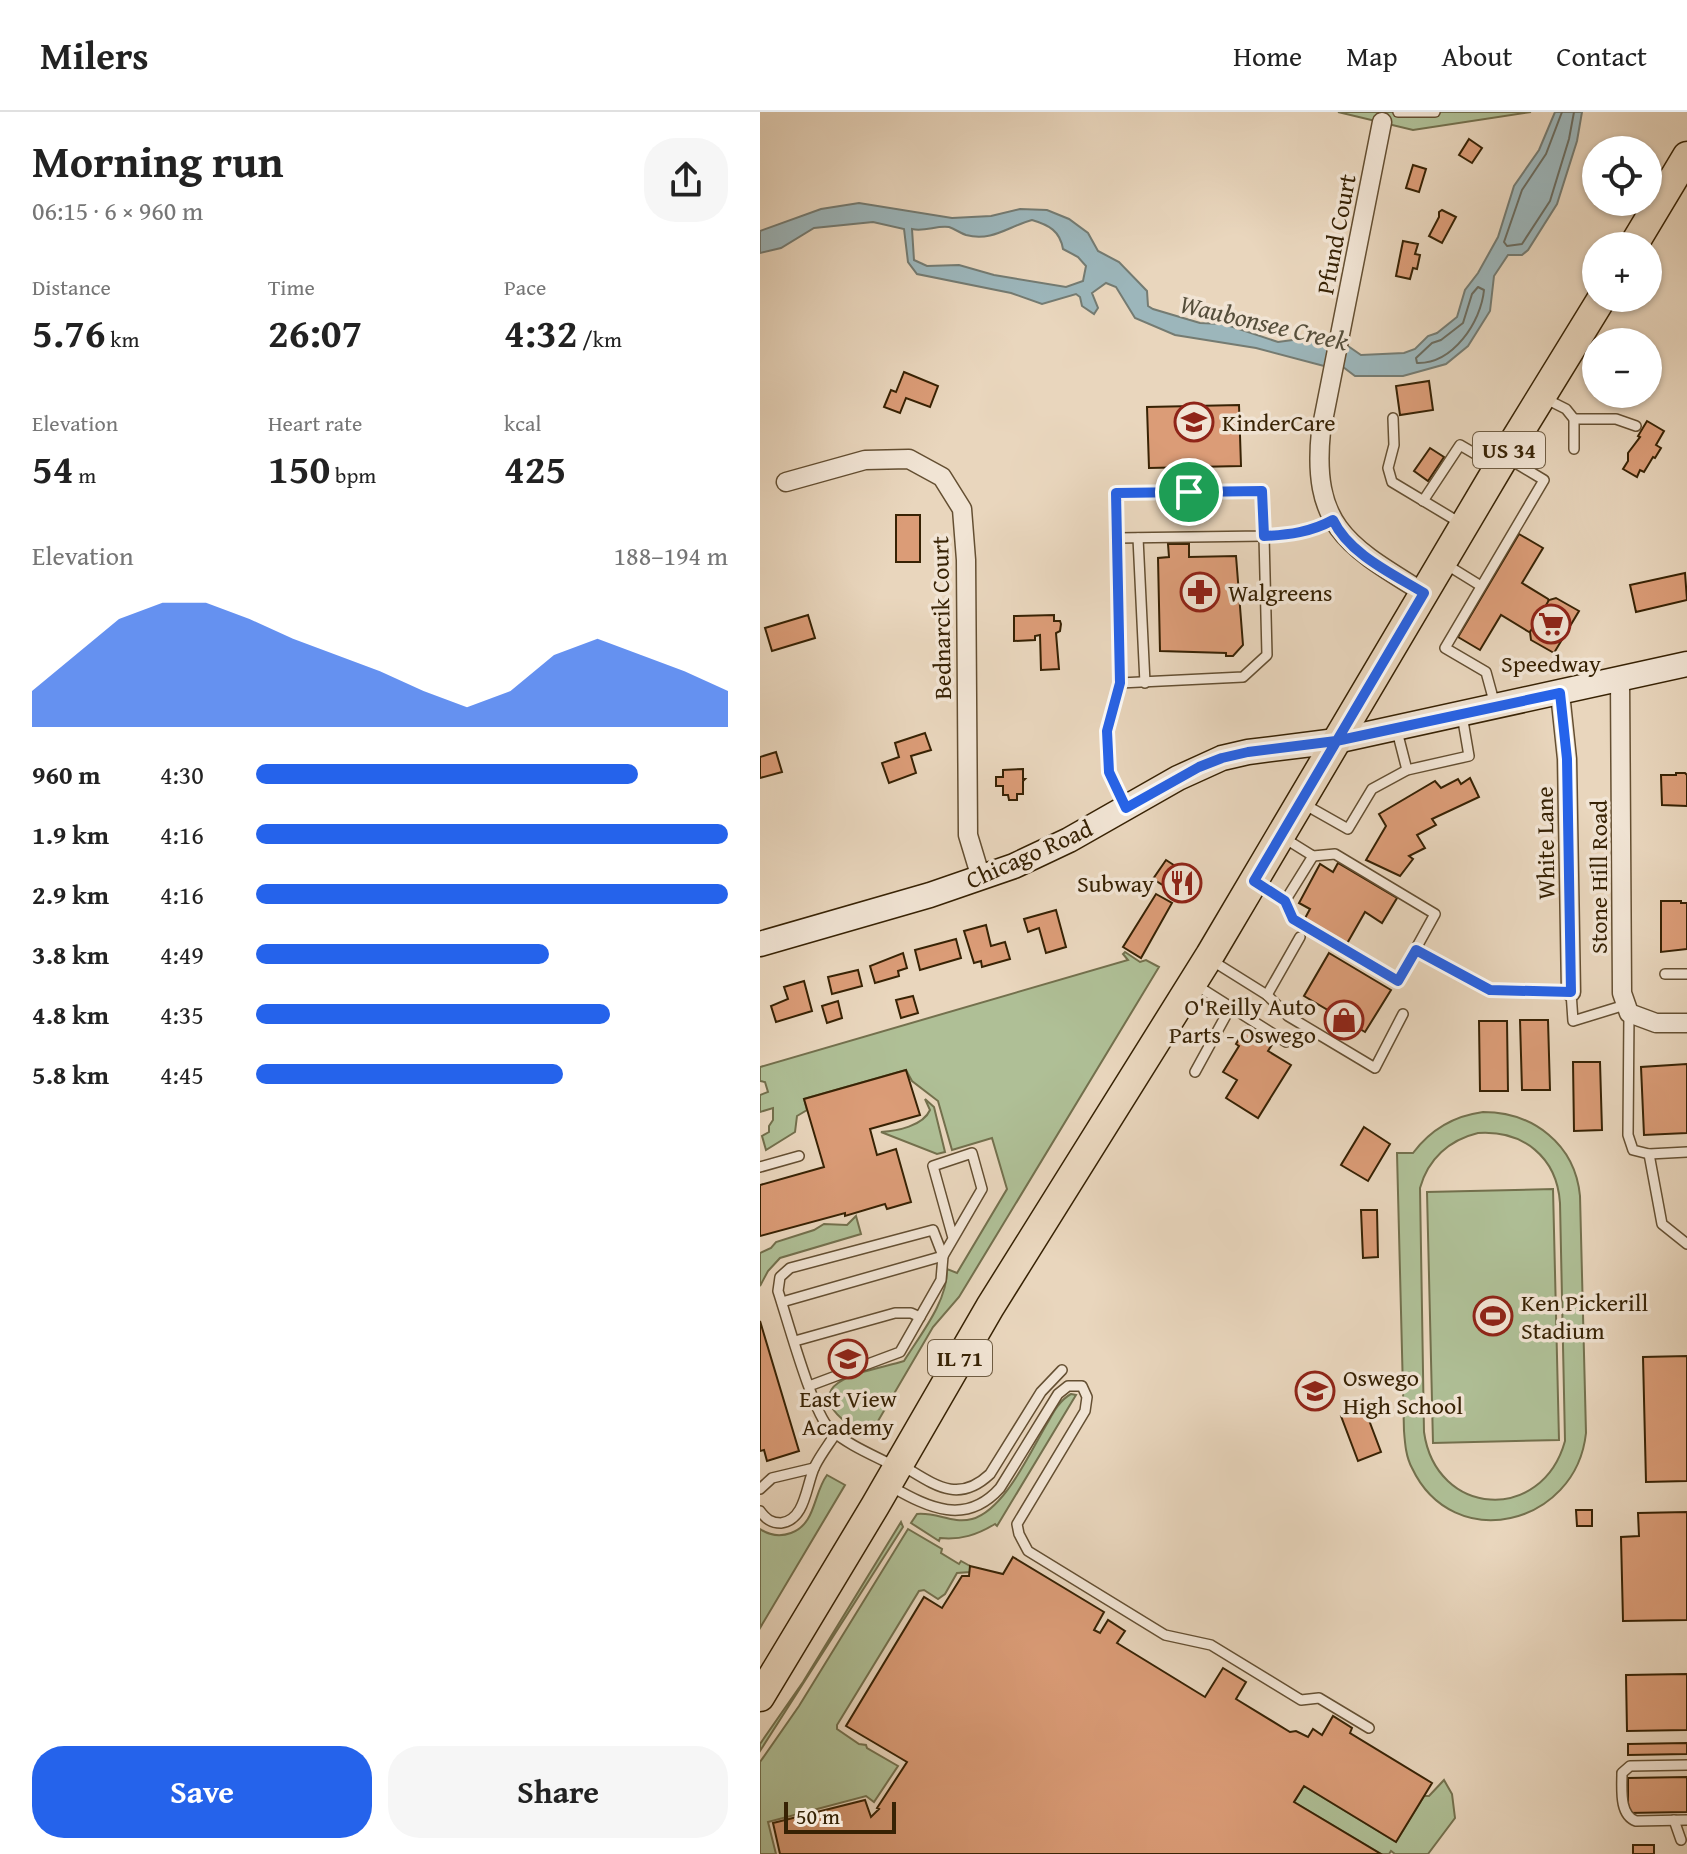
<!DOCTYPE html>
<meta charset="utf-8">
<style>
:root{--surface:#fff;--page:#f6f6f6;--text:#222;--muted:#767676;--line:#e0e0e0;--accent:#2563eb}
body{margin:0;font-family:"Gentium Book Plus",serif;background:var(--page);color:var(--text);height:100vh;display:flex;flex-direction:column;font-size:30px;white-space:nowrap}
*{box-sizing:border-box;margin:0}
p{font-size:26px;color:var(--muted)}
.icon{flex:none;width:44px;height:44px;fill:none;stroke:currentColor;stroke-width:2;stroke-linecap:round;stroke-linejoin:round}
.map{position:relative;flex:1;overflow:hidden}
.side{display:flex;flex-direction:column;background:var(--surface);width:760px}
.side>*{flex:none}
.tools{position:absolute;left:822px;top:24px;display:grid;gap:16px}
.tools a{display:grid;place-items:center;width:80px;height:80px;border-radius:50%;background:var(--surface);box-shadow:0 2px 6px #0004;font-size:40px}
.scale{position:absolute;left:24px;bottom:20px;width:112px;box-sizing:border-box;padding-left:8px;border:4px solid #372204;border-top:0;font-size:22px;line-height:28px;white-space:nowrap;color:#372204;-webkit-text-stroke:6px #f1e4d4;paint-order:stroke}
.pin{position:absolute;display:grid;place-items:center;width:68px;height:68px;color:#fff;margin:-34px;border:4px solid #fff;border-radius:50%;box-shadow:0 2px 8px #0007}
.round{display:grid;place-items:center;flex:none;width:84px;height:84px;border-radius:32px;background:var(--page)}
.head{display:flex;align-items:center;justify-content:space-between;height:136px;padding:0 32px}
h1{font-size:44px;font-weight:700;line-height:60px}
.figures{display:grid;grid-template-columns:repeat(3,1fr);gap:12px;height:136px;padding:8px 32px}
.figures div{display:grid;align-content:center}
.figures b{font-size:40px;font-weight:700}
.figures small{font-size:22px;font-weight:400}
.figures p{font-size:22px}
.chart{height:224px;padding:16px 32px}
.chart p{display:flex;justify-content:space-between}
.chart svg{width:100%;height:144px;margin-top:8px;fill:var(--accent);opacity:.7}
.button{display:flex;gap:16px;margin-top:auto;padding:16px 32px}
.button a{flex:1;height:92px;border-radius:32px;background:var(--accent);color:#fff;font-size:32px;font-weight:700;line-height:92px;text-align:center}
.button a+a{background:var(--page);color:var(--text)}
ul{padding:0 32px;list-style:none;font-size:26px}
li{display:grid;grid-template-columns:128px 96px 1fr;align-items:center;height:60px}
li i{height:20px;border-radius:10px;background:var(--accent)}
header{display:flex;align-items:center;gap:48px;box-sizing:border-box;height:112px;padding:0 40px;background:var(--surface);border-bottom:2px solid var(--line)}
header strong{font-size:38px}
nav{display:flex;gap:44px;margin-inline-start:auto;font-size:28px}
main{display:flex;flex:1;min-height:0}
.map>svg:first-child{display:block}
.green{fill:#afbf96;stroke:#73704d;stroke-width:2;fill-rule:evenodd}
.water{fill:#9cb6bb;stroke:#747b72;stroke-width:2;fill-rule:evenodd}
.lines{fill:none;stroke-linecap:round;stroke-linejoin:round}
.shore{stroke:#6a6c60;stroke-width:2}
.building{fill:#db9c77;stroke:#372204;stroke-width:2}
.lane-casing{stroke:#644f32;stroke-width:12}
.street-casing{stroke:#644f32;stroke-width:21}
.secondary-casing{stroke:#372204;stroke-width:27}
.primary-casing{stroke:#372204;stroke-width:31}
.lane{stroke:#f1e4d4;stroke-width:9}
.street{stroke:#f1e4d4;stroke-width:18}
.secondary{stroke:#f1e4d4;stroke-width:24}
.primary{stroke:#e9d6bd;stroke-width:28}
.route-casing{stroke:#fff;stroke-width:16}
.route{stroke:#2563eb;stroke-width:10}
.labels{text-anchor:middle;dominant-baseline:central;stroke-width:7;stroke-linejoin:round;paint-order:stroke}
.shield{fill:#f1e4d4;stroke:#6f5c42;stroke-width:2}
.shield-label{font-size:22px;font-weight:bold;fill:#372204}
.street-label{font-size:24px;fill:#372204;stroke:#f1e4d4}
.poi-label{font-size:24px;fill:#372204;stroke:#f1e4d4;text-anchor:start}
.water-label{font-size:26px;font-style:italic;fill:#554e3b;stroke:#f1e4d4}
</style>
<header>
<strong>Milers</strong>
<nav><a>Home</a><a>Map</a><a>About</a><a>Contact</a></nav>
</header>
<main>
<section class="side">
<div class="head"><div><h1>Morning run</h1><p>06:15 · 6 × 960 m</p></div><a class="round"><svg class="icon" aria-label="share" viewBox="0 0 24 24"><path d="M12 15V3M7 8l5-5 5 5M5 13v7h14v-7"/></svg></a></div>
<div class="figures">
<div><p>Distance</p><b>5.76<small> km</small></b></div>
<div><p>Time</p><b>26:07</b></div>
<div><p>Pace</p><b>4:32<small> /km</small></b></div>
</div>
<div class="figures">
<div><p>Elevation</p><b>54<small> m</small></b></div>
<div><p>Heart rate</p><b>150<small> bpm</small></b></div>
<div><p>kcal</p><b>425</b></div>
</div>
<div class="chart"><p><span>Elevation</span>188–194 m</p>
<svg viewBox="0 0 160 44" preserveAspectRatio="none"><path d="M0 44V33L10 22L20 11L30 6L40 6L50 11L60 17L70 22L80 27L90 33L100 38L110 33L120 22L130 17L140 22L150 27L160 33V44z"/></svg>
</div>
<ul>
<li><b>960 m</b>4:30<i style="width:81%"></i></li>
<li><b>1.9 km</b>4:16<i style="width:100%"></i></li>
<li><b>2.9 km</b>4:16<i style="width:100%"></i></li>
<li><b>3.8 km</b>4:49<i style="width:62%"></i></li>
<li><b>4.8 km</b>4:35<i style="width:75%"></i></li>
<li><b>5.8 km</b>4:45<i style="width:65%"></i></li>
</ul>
<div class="button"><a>Save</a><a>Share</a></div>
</section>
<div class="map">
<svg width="927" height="1742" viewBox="0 0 927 1742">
<rect width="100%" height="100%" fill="#e9d6bd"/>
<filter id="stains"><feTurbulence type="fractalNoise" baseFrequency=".0025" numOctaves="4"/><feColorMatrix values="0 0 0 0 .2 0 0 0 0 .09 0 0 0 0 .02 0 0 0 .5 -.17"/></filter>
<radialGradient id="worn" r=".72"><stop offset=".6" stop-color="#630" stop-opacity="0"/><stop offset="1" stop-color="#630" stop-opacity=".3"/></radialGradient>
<!-- green -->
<g class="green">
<polygon points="578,0 771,0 653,18"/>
<path d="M 365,840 L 380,850 L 386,848 L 399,855 L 199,1185 L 173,1215 L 111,1321 C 92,1319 51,1290 78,1271 C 93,1260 125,1255 144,1249 C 160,1223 188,1189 187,1157 L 197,1161 L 247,1077 L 232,1026 L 192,1038 L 178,989 L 152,969 L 146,958 L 44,987 L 47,998 L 37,1004 L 35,1020 L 6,1038 L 2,1024 L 9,1020 L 9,1014 L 13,1008 L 13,996 L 0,1000 L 0,983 L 8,980 L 5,970 L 0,969 L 0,955 L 368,848 L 363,842 Z"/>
<path d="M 165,987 L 174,995 L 185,1040 L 177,1042 L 121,1020 C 137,1019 163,1014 170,998 Z"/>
<path d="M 723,1000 C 773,1000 815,1032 820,1084 L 826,1321 C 816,1414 693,1443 652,1356 C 646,1345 645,1332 644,1319 L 637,1041 L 653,1041 C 671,1017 693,1004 723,1000 ZM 718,1021 C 763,1018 797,1045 800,1091 L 805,1329 C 782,1412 676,1405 664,1320 L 660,1076 C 668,1047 689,1028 718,1021 Z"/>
<polygon points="793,1077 799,1328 673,1331 667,1080"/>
<polygon points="96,1104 101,1122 20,1146 8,1159 0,1174 0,1141 11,1136 16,1130 54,1118 64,1112 87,1113"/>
<path d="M 311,1282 L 316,1283 L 237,1414 L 235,1412 C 217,1423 201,1428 180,1426 L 179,1429 L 151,1411 L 157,1402 C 177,1400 192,1412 212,1407 C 245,1398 271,1338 288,1310 C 294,1299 300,1288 311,1282 Z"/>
<path d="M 67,1363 L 85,1373 L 0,1516 L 0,1417 C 9,1423 20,1425 31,1421 C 56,1412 53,1382 67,1363 Z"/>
<polygon points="141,1410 143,1415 0,1639 0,1632 43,1570"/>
<polygon points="148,1417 182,1437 181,1441 199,1452 201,1449 210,1454 210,1460 197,1461 185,1482 178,1487 164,1478 159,1479 77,1613 77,1617 99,1632 106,1633 107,1636 138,1654 114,1690 106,1684 8,1710 16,1742 0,1742 0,1650 39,1594"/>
<polygon points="684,1668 692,1682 695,1706 668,1742 635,1742 631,1739 629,1742 621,1742 534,1690 544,1674 636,1730 664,1684 669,1684"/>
</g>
<!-- water -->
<path class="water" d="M 795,0 L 822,0 L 817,29 L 797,92 L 768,138 L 762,143 L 748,143 L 734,164 L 730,199 L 708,234 L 686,252 L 643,264 L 595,264 L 583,255 L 564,254 L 496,236 L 415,223 L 375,206 L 356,175 L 346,171 L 332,181 L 338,196 L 334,202 L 322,194 L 320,185 L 316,182 L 282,192 L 251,181 L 157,162 L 148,150 L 144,117 L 113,110 L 54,116 L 21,136 L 0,141 L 0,119 L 61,97 L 99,91 L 192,106 L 231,104 L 260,97 L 287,98 L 309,107 L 328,121 L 338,139 L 359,150 L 387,179 L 388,194 L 393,197 L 440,211 L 464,212 L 518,230 L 540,227 L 565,228 L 575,225 L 601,243 L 644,241 L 655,237 L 668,224 L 677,221 L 697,205 L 705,178 L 718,161 L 738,125 L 754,74 L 779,38 ZM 272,108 C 289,113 300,119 303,137 L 318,145 L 326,154 L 323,169 L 306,175 L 234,163 L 199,153 L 167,154 L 154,148 L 152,117 C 165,120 177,113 189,115 C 195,117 200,121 206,123 C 232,130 249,114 272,108 Z"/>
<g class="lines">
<!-- shore -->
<g class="shore">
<polyline points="802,0 786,42 762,78 744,130 747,134 762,132 790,89 809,27 814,0"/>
<path d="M 718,175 L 724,178 C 721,210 693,252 657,251 L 656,246 L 672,231 L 681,228 L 703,211 L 712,182 Z"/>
</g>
</g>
<!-- building -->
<g class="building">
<polygon points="709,27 722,36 712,51 699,43"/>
<polygon points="653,53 666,57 659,80 646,76"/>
<polygon points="682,98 696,105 682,131 669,124 679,105 679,100"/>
<polygon points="643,129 658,132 655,142 660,143 657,157 653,156 650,167 636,164"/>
<polygon points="144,260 178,274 170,295 146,286 140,301 124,295 131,278 136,280"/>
<polygon points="669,269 673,298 640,303 636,274"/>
<polygon points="479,293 481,354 389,356 387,295"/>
<polygon points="887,309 904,319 896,333 901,336 895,346 893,345 884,360 880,358 877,365 863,357 868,349 868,341 880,325 878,324"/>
<polygon points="670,336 684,345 668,369 654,359"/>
<rect x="136" y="403" width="24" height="47"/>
<polygon points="759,422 783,436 762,471 788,487 789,490 772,519 769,520 741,503 720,538 698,525"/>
<polygon points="408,432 429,432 429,445 476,444 483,533 473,544 466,544 466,541 400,539 398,446 409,445"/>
<polygon points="925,461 927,488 876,500 870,473"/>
<polygon points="796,486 819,499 794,541 771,528 770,520 789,488"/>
<polygon points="48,503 55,526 12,539 5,516"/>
<polygon points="294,503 294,509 300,509 301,512 300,519 296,521 299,557 281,558 280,523 275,524 275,528 254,529 254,504"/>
<polygon points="165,621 171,638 151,644 156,661 129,671 122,651 139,645 135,631"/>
<polygon points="16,640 22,660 0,666 0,645"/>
<polygon points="263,657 263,667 265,667 263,669 263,682 257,682 257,688 249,688 248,683 243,683 243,674 236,674 236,665 243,665 243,658"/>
<polygon points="916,661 925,661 927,663 927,694 902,693 901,663 916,663"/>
<polygon points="710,666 719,685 672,707 676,713 657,723 665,736 649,744 653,747 640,764 606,748 626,714 619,702 675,669 681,676 698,667 701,672"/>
<polygon points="406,748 437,768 425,787 393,767"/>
<polygon points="578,751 637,786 622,811 605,800 585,835 543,810 550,797 539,791 560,752 573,760"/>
<polygon points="396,782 412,791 381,846 363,835"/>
<polygon points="901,789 921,789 921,791 927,791 927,837 901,840"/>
<polygon points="296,798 306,835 286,841 279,816 268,820 264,807"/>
<polygon points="226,813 231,834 245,830 250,847 222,855 221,849 214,851 204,819"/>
<polygon points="196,827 201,846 160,858 155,838"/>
<polygon points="143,841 147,856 138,859 139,864 115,871 110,854"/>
<polygon points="569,841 631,878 605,920 544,884"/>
<polygon points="98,858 102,874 72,882 68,865"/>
<polygon points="44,869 52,899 16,910 11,894 28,887 24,875"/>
<polygon points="153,884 158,901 141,906 136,888"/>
<polygon points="78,889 82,906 67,911 62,894"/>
<polygon points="760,908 788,908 790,978 762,978"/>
<polygon points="719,909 747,909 748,979 720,979"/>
<polygon points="486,915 513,931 508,939 531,953 498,1006 466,986 477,968 463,960 479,934 476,932"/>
<polygon points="813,950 840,950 842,1018 814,1019"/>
<polygon points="927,952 927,1021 884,1023 881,955"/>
<polygon points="146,958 160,1003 110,1017 117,1043 136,1037 151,1090 127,1097 125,1092 85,1104 85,1101 0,1124 0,1073 64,1055 44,987"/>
<polygon points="604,1015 630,1032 608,1069 581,1053"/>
<polygon points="601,1098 617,1098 618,1145 603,1146"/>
<polygon points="0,1209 39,1339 7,1349 4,1338 0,1339"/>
<polygon points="927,1244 927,1369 886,1370 883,1245"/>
<polygon points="604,1295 621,1340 598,1349 581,1304"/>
<polygon points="816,1398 832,1398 832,1414 817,1414"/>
<polygon points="927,1400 927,1508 863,1509 861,1425 879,1424 878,1401"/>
<polygon points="253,1445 344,1500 334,1518 340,1521 348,1508 365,1519 357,1531 445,1585 463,1556 486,1570 476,1587 530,1620 536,1619 548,1625 553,1617 562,1623 573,1604 592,1616 590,1621 672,1671 636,1730 544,1674 534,1690 621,1742 20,1742 13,1711 105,1688 111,1705 119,1697 117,1696 147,1650 86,1614 164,1485 182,1496 202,1464 209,1464 210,1454 243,1462"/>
<polygon points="927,1562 927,1618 867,1619 866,1563"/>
<polygon points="927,1631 927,1642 868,1643 868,1632"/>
<polygon points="927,1665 927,1700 868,1701 868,1666"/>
<rect x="873" y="1733" width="21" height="9"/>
</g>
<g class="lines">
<!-- lane casing -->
<g class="lane-casing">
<g id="lane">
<polyline points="638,0 675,0"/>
<polyline points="786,287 806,297 814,307 814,337"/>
<polyline points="633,306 634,333 628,356 632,370 702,412"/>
<polyline points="814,307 856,307 876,314"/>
<polyline points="663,389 700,333 736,354"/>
<polyline points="357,426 504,424 502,379 356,381 360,571 347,619 349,660 365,694"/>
<polyline points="378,426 385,571"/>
<polyline points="687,453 721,474"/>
<path d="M 360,571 L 483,565 L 507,543 L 504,424 C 529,423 551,420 573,408"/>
<polyline points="735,593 726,560 685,536 784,368 749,347"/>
<polyline points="637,619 647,658"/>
<polyline points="542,691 588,717 612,677 647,658 709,644 702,603"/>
<polyline points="497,771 525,789 533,807 638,869 675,802 575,742 553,744 524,726"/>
<polyline points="525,789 553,744"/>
<polyline points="656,838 730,878 811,880 813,909 865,893"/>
<polyline points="451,848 507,883 528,904 615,956 643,902"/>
<polyline points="905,862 927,862"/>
<polyline points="436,873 526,930"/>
<polyline points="507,883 540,825"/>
<polyline points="869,901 868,1023 873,1038 889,1042 927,1040"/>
<polyline points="435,960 470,896"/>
<polyline points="889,1042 902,1112 927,1132"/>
<polyline points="0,1055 39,1044"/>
<polyline points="22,1190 183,1144 222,1077 212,1041 173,1054 193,1126"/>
<polyline points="35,1229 135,1201 151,1201 160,1205"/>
<path d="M 49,1274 L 140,1240 L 181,1168 L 183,1144 L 173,1118 L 30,1156 L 20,1165 L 18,1179 C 27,1206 53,1302 70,1317 C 88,1333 113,1343 134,1354"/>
<path d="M 143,1354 C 175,1373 198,1392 230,1362 L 281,1280 L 302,1258"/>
<path d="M 132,1375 C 169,1396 206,1414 240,1376 L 298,1282 L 308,1274 L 322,1274 L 327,1285 L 325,1299 L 257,1412 L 259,1422 L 268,1439 L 405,1523 L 451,1533 L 541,1588 L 559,1586 L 609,1616"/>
<polyline points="0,1377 12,1366 54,1356"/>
<path d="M 0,1399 C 6,1407 11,1411 21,1411 C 46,1408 46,1372 55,1354 C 61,1342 69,1332 76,1321"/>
<path d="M 927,1653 L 870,1654 L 862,1661 C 862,1677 859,1703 876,1709 L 927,1708"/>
<polyline points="914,1708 921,1728"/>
</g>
</g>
<!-- street casing -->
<g class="street-casing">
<g id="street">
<path d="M 622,10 L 561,319 C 551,416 590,435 664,481"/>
<polyline points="26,370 105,348 149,347 182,365 202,397 206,448 208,723 221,766"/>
<polyline points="860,567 862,881 869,901 896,911 927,911"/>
<polyline points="800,581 807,647 811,880"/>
</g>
</g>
<!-- secondary casing -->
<g class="secondary-casing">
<polyline id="secondary" points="0,832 170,783 254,754 309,728 418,666 462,646 488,640 576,629 927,552"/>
</g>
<!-- primary casing -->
<g class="primary-casing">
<g id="primary">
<polyline points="873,134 927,44"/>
<polyline points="0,1585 115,1394 230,1195 450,843 745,344 842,186"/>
</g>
</g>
<!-- lane -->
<use href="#lane" class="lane"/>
<!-- street -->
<use href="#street" class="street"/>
<!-- secondary -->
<use href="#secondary" class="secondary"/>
<!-- primary -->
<use href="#primary" class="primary"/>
</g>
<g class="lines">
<!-- route casing -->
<g class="route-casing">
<path id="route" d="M 429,380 L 502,379 L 504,424 C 529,423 551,420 573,408 C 589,442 633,462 664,481 L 494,769 L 525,789 L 533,807 L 638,869 L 656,838 L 730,878 L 811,880 L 807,647 L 800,581 L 576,629 L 488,640 L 462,646 L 439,655 L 366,696 L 349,660 L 347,619 L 360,571 L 356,381 L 429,380"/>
</g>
<!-- route -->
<use href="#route" class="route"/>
</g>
<!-- icons -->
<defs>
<g id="school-ring" transform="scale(2)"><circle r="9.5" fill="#f1e4d4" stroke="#8f2418" stroke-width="1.5"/><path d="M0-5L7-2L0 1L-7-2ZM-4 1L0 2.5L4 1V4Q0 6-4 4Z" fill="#8f2418"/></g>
<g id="pharmacy-ring" transform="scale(2)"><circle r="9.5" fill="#f1e4d4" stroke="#8f2418" stroke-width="1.5"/><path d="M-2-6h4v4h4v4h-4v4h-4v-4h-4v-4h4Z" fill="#8f2418"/></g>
<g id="supermarket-ring" transform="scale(2)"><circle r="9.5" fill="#f1e4d4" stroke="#8f2418" stroke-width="1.5"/><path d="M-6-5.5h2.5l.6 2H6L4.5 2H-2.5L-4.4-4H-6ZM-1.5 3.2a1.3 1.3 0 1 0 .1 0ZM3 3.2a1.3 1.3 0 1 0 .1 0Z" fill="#8f2418"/></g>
<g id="restaurant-ring" transform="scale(2)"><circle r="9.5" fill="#f1e4d4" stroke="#8f2418" stroke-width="1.5"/><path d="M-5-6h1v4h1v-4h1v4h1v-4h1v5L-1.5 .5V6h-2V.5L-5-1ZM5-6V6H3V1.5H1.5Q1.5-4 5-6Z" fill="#8f2418"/></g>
<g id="shop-ring" transform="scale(2)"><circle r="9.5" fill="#f1e4d4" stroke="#8f2418" stroke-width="1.5"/><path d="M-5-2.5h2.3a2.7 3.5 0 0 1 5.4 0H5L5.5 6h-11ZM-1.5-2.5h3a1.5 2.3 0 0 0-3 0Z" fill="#8f2418"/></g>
<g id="stadium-ring" transform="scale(2)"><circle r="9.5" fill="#f1e4d4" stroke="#8f2418" stroke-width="1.5"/><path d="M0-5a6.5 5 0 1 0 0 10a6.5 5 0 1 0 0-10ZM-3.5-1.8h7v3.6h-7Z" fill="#8f2418"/></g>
</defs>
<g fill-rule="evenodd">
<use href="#school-ring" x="434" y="310"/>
<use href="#pharmacy-ring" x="440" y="480"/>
<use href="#supermarket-ring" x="791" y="512"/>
<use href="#restaurant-ring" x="422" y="771"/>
<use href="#shop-ring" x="584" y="908"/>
<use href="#stadium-ring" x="733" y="1204"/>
<use href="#school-ring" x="88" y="1247"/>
<use href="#school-ring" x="555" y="1279"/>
</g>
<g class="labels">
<!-- shield labels -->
<g class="shield">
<rect x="713" y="320" width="72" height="36" rx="6"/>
<rect x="168" y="1228" width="64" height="36" rx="6"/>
</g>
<g class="shield-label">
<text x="749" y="338">US 34</text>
<text x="200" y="1246">IL 71</text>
</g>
<!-- street labels -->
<g class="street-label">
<text transform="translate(576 122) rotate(-79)">Pfund Court</text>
<text transform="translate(181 506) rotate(-91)">Bednarcik Court</text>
<text transform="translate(785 731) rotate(-91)">White Lane</text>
<text transform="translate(269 742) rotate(-24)">Chicago Road</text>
<text transform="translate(838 765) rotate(-90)">Stone Hill Road</text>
</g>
<!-- poi labels -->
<g class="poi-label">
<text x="462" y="310">KinderCare</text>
<text x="468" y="480">Walgreens</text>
<text x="791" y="551" text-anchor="middle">Speedway</text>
<text x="394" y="771" text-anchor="end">Subway</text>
<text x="556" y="894" text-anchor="end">O'Reilly Auto<tspan x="556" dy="28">Parts - Oswego</tspan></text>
<text x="761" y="1190">Ken Pickerill<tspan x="761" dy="28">Stadium</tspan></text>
<text x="583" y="1265">Oswego<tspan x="583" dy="28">High School</tspan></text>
<text x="88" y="1286" text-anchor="middle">East View<tspan x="88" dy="28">Academy</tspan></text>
</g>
<!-- water labels -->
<g class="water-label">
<text transform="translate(504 210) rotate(13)">Waubonsee Creek</text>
</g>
</g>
<rect width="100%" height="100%" filter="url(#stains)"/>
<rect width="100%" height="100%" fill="url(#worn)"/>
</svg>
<div class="tools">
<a><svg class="icon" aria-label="locate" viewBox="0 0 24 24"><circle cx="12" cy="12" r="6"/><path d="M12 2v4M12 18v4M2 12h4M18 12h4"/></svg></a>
<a>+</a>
<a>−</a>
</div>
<div class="scale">50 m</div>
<div class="pin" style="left:429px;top:380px;background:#1e9e55"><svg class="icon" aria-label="arrive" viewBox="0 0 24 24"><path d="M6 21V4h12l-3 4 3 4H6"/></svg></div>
</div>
</main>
